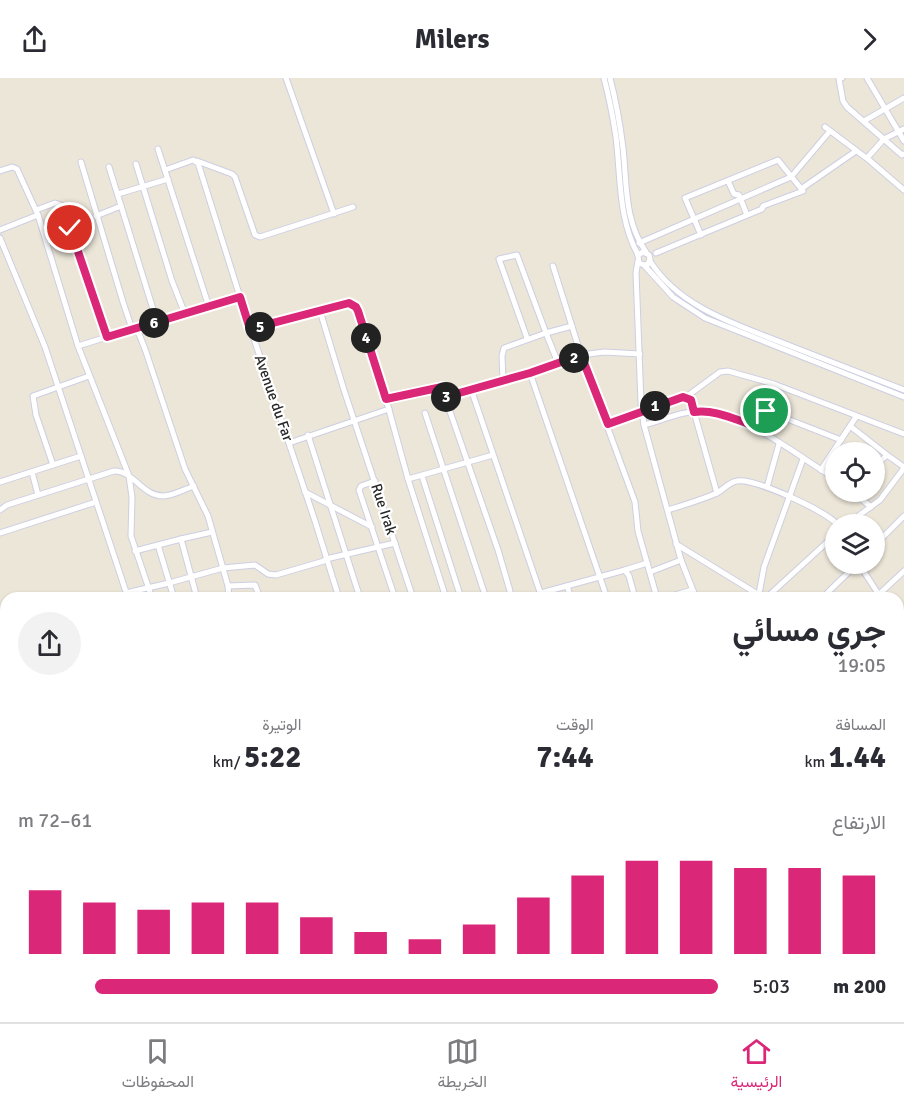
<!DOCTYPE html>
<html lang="ar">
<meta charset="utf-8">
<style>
:root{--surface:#fff;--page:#f2f2f3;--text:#2b2b33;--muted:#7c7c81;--line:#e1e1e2;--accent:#db2777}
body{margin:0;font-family:Signika,Vazirmatn,sans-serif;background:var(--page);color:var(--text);direction:rtl;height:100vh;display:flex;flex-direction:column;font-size:22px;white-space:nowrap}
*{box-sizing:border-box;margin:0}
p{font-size:20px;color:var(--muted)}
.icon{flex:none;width:33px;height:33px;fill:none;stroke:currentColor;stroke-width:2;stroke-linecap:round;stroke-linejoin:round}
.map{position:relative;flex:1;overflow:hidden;direction:ltr}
.side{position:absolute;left:0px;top:514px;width:904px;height:430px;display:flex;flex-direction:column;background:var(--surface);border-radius:18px 18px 0 0;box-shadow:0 2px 4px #0004;direction:rtl}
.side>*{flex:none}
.tools{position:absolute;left:825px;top:364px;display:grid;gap:12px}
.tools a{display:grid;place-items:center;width:60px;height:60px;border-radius:50%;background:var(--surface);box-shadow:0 2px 4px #0004;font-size:30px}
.pin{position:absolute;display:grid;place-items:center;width:51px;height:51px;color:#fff;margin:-26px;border:3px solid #fff;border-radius:50%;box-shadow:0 2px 6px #0007}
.km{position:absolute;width:30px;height:30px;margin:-15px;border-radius:50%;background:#222;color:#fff;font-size:16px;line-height:30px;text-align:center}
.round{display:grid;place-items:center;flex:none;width:63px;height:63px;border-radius:32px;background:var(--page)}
.overview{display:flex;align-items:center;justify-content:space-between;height:102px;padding:0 18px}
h1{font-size:33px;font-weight:700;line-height:45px}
.stats{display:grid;grid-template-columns:repeat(3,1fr);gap:9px;height:102px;padding:6px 18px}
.stats div{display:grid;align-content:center}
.stats b{font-size:30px;font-weight:700}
.stats small{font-size:16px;font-weight:400}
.stats p{font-size:16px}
.chart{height:168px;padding:12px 18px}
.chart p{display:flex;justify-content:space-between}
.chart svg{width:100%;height:108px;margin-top:6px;stroke:var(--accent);stroke-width:6}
ul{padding:0 18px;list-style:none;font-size:20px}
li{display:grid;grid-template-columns:96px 72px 1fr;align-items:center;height:45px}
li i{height:15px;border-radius:8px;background:var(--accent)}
header{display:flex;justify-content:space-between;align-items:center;height:78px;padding:0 18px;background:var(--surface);font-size:27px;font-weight:700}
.tabs{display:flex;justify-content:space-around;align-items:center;height:84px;border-top:2px solid var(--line);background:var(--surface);font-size:16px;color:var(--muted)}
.tabs a{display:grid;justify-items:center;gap:3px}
.tabs .active{color:var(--accent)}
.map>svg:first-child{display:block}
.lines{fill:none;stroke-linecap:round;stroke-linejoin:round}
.minor-casing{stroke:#cdcee3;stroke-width:7}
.minor{stroke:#fff;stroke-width:5}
.route-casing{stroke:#fff;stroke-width:12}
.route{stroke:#db2777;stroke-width:8}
.labels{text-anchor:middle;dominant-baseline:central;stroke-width:4.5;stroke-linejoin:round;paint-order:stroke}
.street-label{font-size:15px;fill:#282828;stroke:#fff}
</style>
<header><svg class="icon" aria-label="forward" viewBox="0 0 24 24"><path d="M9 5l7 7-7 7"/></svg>Milers<svg class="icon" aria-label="share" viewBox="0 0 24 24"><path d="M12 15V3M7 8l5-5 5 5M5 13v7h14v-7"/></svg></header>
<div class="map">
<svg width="904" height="944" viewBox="0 0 904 944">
<rect width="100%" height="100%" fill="#ece6d8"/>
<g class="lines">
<!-- minor casing -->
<g class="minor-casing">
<g id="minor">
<polyline points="286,0 334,136"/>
<path d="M 604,0 C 609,19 613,39 616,59 C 621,100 618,140 638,177"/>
<path d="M 610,0 C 616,23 620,46 623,70 C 627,106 624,143 646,174"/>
<polyline points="842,0 839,1 843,23 847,29 902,77 904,76"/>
<polyline points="867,0 904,63"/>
<polyline points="864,43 904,20"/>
<polyline points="825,49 869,82 904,112"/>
<polyline points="158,71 209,229"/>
<polyline points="867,80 884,61 904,51"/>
<polyline points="197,83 232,96 235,99 255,157 260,159 353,129"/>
<polyline points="81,84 123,224 131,248 139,256 145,271 185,391 208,438 228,508 229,520"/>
<polyline points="136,86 172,203 185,236"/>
<polyline points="109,89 157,244"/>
<polyline points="165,92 193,82 198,85 240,219 315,443 339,520"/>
<polyline points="0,93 12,89 17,91 38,137 78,268 129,398 132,419 131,458 152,520"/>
<polyline points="728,103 734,116 739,117 747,137"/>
<polyline points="801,111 856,73"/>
<polyline points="118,116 168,101"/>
<polyline points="36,132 55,125 64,128 107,254 107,259 78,268"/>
<polyline points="96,138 121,128"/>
<polyline points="0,152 38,137"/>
<polyline points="0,160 45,269 128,520"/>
<polyline points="639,165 791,99 830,53"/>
<polyline points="656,175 762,131 763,128 803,113 778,82 685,120 701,157"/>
<polyline points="638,183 636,195 641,325 644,347 681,482 696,520"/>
<path d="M 650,183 C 681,232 742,248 793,269 C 830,283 867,298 904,312"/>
<polyline points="644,187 648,186 650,181 649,177 643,174 638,177 639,185 644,187 673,219 705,240 904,319"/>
<polyline points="553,188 581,277 635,424 638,453 657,520"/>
<polyline points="320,233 344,312 413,520"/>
<polyline points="250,251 345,225 349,225 356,229 386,321 408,401 446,520"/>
<polyline points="107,259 240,219"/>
<polyline points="527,260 499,181 517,177 546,255 572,248"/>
<polyline points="530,295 607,520"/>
<polyline points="503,302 502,278 504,270 546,255 558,285"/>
<polyline points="471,311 542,520"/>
<polyline points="445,319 498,472 510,513 509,520"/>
<polyline points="686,319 720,294 728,293 774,306 904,356"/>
<polyline points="386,321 442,309 445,319 530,295 581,277 604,274 640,276"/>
<polyline points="425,335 486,520"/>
<polyline points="608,346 680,319 688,320 694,334 717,415"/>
<path d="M 644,347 C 663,342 685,332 704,333 C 742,333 802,381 836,401"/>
<polyline points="752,347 759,334 767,333 841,362"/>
<polyline points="850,348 887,377"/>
<polyline points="308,357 360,520"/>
<polyline points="289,365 389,331"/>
<polyline points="53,387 36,337 33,318 89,298"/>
<polyline points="874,389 887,377 904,389"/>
<polyline points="821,392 856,339"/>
<polyline points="32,394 38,417"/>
<polyline points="422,398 461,520"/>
<polyline points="408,401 493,377"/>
<polyline points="375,403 361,408 359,412 395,520"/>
<polyline points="0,404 81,378"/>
<polyline points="767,409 779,366"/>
<polyline points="305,414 372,449"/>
<polyline points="853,414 871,429"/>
<path d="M 0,432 L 7,427 L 114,393 C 133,392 142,418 163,418 C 173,418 185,411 194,408"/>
<path d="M 668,432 C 684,427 701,422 717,415 C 723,412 729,404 737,403 C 755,400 826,433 838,447"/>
<polyline points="846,447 880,422 904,390"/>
<polyline points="0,455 96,424"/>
<polyline points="181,461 212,454"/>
<polyline points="676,466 764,520"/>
<polyline points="158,467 174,520"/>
<polyline points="874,468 904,438"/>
<polyline points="135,473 181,461 197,520"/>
<polyline points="859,486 881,520"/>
<polyline points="625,492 647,485"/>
<polyline points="650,494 681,482"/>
<polyline points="228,508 255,507 260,520"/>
<polyline points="567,508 571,520"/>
<polyline points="126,515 169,505 223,490 255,487 268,496 276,497 324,483 326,481 395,465"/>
<polyline points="541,515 625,492 629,498 635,520"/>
<polyline points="759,516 764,489 803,381"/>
<polyline points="665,520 692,512"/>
<polyline points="766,520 836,456"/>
<polyline points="822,520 857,486"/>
<polyline points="875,520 904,493"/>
<polyline points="898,539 904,534"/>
<polyline points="0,601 6,600"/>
<polyline points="898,671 904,669"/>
<polyline points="0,691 6,692"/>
<polyline points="898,693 904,691"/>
<polyline points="0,715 6,715"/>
<polyline points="898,740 904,738"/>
<polyline points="0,763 6,765 5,794"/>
<polyline points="0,811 6,810"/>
<polyline points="898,826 904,839"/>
<polyline points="0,832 6,831"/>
<polyline points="0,888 6,876"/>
<polyline points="898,895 903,907"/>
<polyline points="80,939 85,944"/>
<polyline points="119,939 121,944"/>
<polyline points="169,939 170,944"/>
<polyline points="204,939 205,944"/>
<polyline points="223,939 225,944"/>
<polyline points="272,939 274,944"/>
<polyline points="315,939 316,944"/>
<polyline points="396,939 398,944"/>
<polyline points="424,939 426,944"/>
<polyline points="479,939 481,944"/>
<polyline points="502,939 503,944"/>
<polyline points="538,939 539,944"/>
<polyline points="574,939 575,944"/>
<polyline points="623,939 624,944"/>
<polyline points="641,939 642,944"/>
<polyline points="786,939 787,944"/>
<polyline points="855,939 856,944"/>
<polyline points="2,944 6,936"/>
<polyline points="30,944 33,939"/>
<polyline points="55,944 59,939"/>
<polyline points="136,944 153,939"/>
<polyline points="247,944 266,939"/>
<polyline points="294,944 310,939"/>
<polyline points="348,944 366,939"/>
<polyline points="757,944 777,939"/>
</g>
</g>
<!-- minor -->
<use href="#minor" class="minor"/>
</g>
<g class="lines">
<!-- route casing -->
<g class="route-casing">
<path id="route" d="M 70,150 L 107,259 L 240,219 L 250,251 L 349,225 L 356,229 L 358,233 L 386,321 L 442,309 L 445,319 L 530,295 L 581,277 L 608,346 L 683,319 L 691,322 L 694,334 C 714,331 734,341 752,347 L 759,334 L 766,333"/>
</g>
<!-- route -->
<use href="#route" class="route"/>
</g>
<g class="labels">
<!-- street labels -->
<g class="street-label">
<text transform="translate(274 320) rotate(71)">Avenue du Far</text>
<text transform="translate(384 431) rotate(72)">Rue Irak</text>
</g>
</g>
</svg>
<div class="tools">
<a><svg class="icon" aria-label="locate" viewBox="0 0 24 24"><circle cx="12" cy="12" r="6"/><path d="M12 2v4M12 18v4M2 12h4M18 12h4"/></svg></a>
<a><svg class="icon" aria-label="layers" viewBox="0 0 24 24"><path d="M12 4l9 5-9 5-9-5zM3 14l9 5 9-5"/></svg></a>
</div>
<div class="pin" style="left:766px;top:333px;background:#1e9e55"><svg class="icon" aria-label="arrive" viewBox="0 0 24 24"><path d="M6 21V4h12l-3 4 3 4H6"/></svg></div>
<div class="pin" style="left:70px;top:150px;background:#d93025"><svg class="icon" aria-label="check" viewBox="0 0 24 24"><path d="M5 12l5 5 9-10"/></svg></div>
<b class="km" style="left:655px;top:328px">1</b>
<b class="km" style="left:574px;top:280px">2</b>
<b class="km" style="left:446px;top:319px">3</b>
<b class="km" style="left:366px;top:260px">4</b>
<b class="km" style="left:260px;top:249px">5</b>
<b class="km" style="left:154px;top:245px">6</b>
<section class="side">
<div class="overview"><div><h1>جري مسائي</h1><p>19:05</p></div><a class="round"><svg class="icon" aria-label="share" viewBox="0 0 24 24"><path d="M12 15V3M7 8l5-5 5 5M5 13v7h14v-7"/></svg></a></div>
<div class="stats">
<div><p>المسافة</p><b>1.44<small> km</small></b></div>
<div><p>الوقت</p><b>7:44</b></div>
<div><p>الوتيرة</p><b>5:22<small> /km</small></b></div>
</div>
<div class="chart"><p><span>الارتفاع</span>61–72 m</p>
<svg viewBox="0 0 160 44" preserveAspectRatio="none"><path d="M5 44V18M15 44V23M25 44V26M35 44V23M45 44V23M55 44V29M65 44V35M75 44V38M85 44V32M95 44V21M105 44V12M115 44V6M125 44V6M135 44V9M145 44V9M155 44V12"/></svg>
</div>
<ul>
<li><b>200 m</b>5:03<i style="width:89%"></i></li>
</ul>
</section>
</div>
<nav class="tabs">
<a class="active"><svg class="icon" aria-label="home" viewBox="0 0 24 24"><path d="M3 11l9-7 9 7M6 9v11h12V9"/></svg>الرئيسية</a>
<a><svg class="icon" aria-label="map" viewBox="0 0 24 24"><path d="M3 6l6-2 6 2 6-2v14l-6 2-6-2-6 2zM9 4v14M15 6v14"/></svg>الخريطة</a>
<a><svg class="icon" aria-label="saved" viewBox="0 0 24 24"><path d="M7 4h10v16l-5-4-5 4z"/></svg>المحفوظات</a>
</nav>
